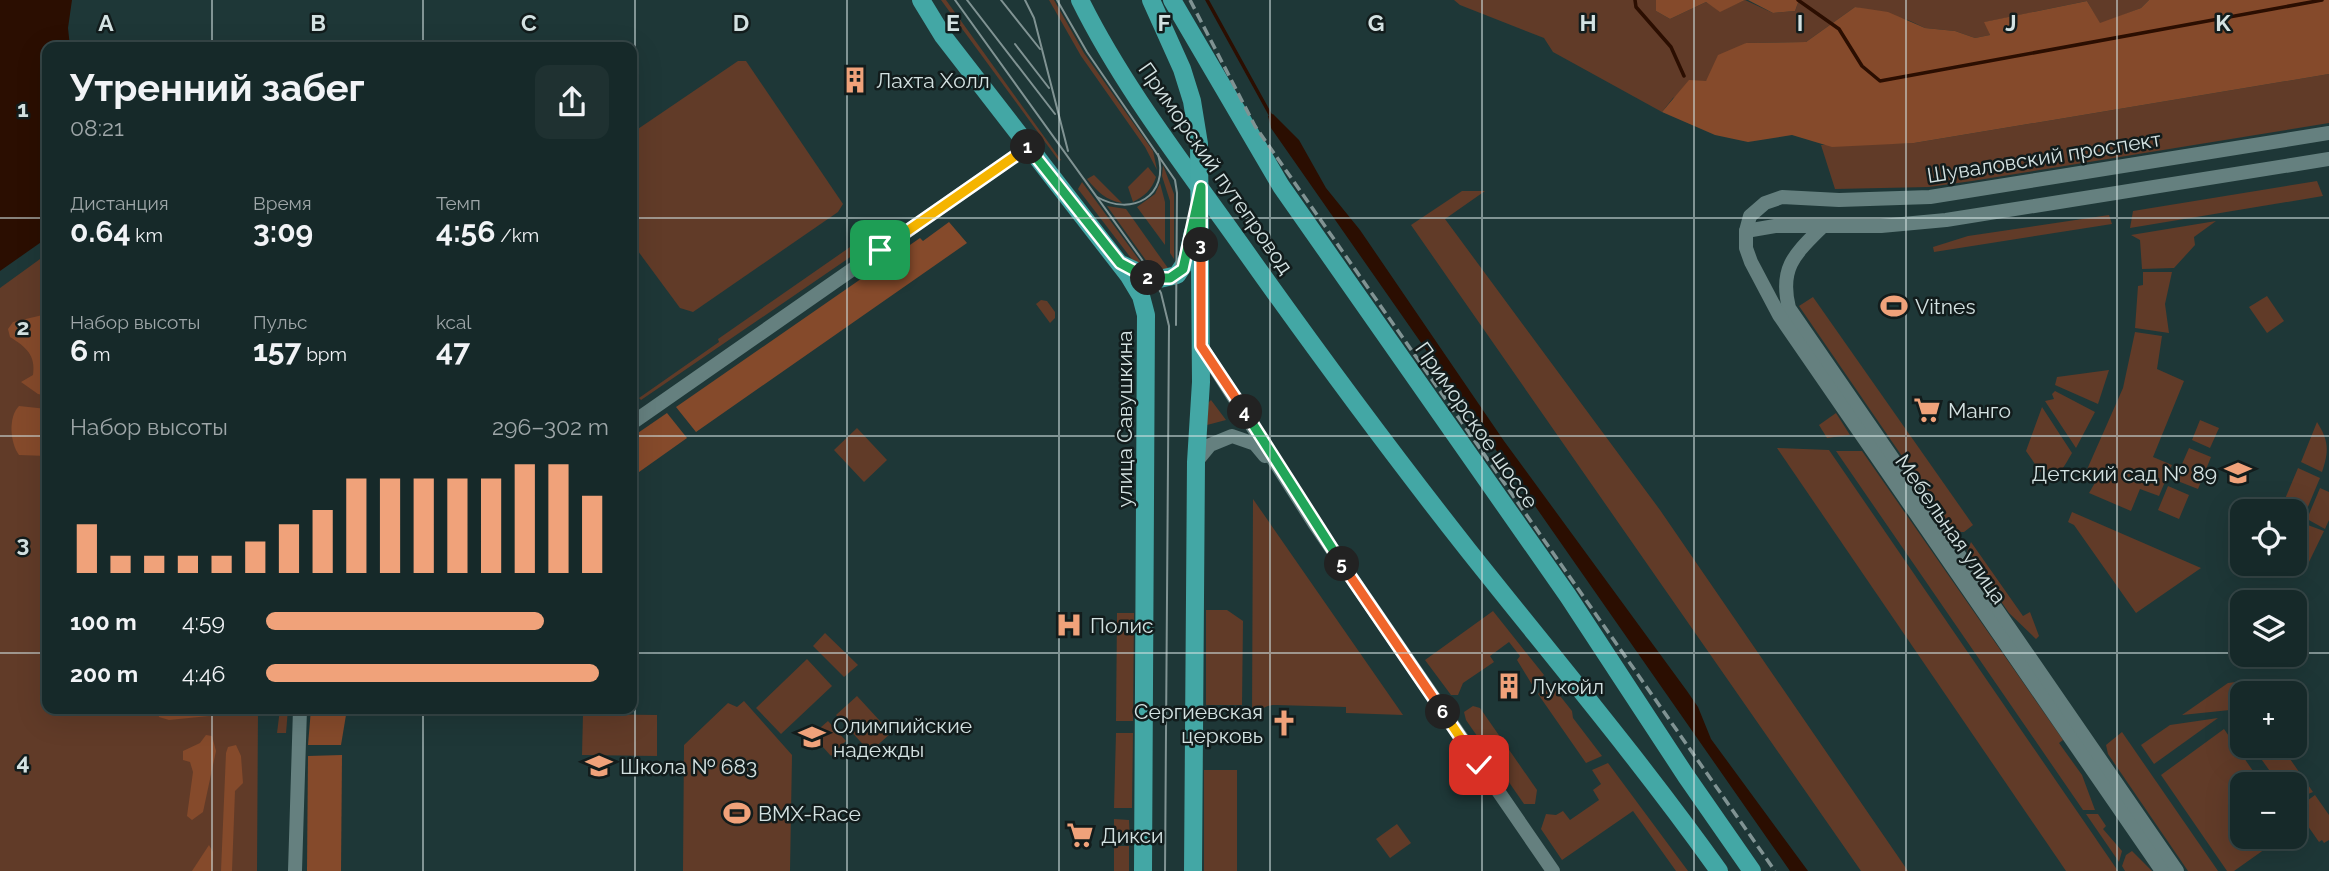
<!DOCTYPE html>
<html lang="ru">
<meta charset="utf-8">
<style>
:root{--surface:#162929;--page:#1f3131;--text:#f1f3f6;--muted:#9ea6a8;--line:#354546;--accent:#f0a27a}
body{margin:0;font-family:Raleway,sans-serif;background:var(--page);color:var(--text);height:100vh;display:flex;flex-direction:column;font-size:26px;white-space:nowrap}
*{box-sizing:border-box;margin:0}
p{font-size:23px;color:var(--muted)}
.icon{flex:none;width:38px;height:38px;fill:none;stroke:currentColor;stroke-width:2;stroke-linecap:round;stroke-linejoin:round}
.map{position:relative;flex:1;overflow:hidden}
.details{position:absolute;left:42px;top:42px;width:595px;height:672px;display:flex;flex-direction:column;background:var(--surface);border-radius:14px;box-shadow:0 7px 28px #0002,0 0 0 2px var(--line)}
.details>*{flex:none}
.tools{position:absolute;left:2230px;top:499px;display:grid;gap:14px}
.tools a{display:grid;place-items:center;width:77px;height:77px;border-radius:14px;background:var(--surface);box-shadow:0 7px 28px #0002,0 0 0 2px var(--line);font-size:35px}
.pin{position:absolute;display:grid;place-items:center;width:60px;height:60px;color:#fff;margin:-30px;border-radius:14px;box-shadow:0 4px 10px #0006}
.km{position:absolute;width:35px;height:35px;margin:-18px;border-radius:50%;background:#222;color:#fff;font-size:19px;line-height:35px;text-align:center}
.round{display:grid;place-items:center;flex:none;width:74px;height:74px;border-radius:14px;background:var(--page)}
.head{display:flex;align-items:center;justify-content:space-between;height:119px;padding:0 28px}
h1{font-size:38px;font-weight:700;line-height:52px}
.stats{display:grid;grid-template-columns:repeat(3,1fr);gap:10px;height:119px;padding:7px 28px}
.stats div{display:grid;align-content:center}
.stats b{font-size:30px;font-weight:700}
.stats small{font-size:19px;font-weight:400}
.stats p{font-size:19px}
.chart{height:196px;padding:14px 28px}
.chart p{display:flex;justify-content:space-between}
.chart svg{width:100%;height:126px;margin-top:7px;stroke:var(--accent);stroke-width:6}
ul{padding:0 28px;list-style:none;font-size:23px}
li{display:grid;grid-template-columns:112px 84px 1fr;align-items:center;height:52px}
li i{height:18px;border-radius:9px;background:var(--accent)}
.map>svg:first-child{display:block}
.green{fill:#613b28}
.forest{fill:#854a2b}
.water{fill:#2b0e01}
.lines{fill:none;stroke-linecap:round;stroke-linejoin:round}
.stream{stroke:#2b0e01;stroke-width:3.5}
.minor{stroke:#65807f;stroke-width:14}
.major{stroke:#43a7a5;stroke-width:18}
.tram{stroke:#809393;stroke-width:2}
.rail{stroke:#809393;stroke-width:3.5;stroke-dasharray:10 5;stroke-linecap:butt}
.split-1-casing{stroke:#fff;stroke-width:14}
.split-2-casing{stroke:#fff;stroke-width:14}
.split-3-casing{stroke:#fff;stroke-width:14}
.split-4-casing{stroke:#fff;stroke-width:14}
.split-5-casing{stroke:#fff;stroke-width:14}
.split-6-casing{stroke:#fff;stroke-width:14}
.split-7-casing{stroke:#fff;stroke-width:14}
.split-1{stroke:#f5b400;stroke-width:9}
.split-2{stroke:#22a559;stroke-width:9}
.split-3{stroke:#22a559;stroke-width:9}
.split-4{stroke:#f0652b;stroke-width:9}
.split-5{stroke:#22a559;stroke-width:9}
.split-6{stroke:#f0652b;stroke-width:9}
.split-7{stroke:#f5b400;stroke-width:9}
.grid{fill:none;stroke:#d4e2e2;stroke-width:2;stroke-opacity:0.55}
.labels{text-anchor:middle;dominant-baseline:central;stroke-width:5;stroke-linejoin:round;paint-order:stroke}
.poi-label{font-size:21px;fill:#d4e2e2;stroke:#121c1c;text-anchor:start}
.street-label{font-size:21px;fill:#d4e2e2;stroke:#121c1c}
.grid-label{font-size:23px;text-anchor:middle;font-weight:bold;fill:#d4e2e2;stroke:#121c1c;stroke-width:5;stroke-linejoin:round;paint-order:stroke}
</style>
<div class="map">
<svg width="2329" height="871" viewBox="0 0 2329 871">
<rect width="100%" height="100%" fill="#1e3737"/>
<!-- green -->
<g class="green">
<polygon points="941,0 946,0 1061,160 1059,161"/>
<polygon points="1049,0 1054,0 1084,53 1153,151 1157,170 1145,147 1081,56"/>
<polygon points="1454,0 1656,0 1656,11 1670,19 1706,2 1720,11 1745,0 1773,13 1795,11 1799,0 2149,0 2141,8 2100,24 2087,1 1985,22 1990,35 1975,38 1955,31 1925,28 1908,20 1855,7 1806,42 1746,43 1706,81 1673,98 1662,112 1553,52 1544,38 1460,5"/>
<polygon points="738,61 746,61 843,204 838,212 693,312 680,308 632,243 632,133"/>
<polygon points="2329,74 2329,123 1972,181 1929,187 1835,189 1821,145 1914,143"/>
<polygon points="1163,165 1174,194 1174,259 1170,253 1170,201 1162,176"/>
<path d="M 1148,167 L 1156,177 C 1152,190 1144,196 1133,202 L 1128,187 Z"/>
<path d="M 1094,175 L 1122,203 C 1105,200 1098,192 1087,179 Z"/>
<polygon points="2317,181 2323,196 2130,228 2133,211"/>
<polygon points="1082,182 1148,272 1134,262 1078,189"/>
<polygon points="1160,183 1165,202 1165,245 1137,207 1155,194"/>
<polygon points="1462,191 1485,191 1445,219 1660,510 1908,871 1861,871 1411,225"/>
<polygon points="1107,206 1126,209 1170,271 1155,273"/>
<polygon points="2109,215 2112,224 1934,252 1933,247 1968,236"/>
<polygon points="2216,221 2194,237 2195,245 2174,268 2142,269 2140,240 2131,235"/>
<polygon points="863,238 868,245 641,400 639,398 719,342 718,339"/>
<polygon points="47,254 47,709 258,709 257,871 0,871 0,288"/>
<polygon points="2143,272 2172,272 2165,304 2169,333 2135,328 2138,286 2143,285"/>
<polygon points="2267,296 2284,321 2267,333 2249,307"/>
<polygon points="1813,297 1973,525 1964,532 1954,532 1799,306"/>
<polygon points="1041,300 1047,301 1055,312 1055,318 1050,323 1036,304"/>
<polygon points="2135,332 2162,336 2157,369 2184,381 2153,457 2172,465 2159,496 2140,489 2131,511 2089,493 2096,481 2085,474 2123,388"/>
<polygon points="2109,370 2098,404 2055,385 2057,377"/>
<polygon points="2055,391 2095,412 2076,448 2045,401 2054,399 2052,394"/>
<polygon points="1211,400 1226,420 1207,425 1208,403"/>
<path d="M 2042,407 L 2072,453 C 2064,466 2061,477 2044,477 L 2026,451 Z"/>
<polygon points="1836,413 1850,435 1827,438 1819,425"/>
<polygon points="2200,420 2219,428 2210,448 2192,440"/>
<path d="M 2317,422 C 2329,441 2329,451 2322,472 L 2301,462 Z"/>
<polygon points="857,428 887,460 864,482 834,450"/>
<polygon points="1777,448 1829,450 2118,871 2066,871"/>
<polygon points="2189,448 2211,457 2198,489 2175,480"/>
<polygon points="1836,451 1862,451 2063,740 2059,743 2082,775 2095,810 2083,810"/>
<polygon points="2298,468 2320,478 2307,509 2285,499"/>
<polygon points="2168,486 2189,495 2179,519 2158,510"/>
<polygon points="2320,488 2329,492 2329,520 2325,529 2307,519"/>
<path d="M 1253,499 L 1403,715 L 1346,713 L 1346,707 L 1276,705 C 1263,705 1260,710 1256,721 L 1252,721 Z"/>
<polygon points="2283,505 2305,514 2294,541 2294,511 2280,511"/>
<polygon points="2072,512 2201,568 2136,613 2074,525 2068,522"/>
<polygon points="2305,524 2324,531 2308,564 2287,567 2289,564 2294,564 2294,550"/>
<polygon points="1971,542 2023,616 2030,612 2039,636 2036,639 2009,613 1967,552"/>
<polygon points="1206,610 1227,610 1243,621 1242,705 1206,705"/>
<polygon points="1493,611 1544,675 1533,686 1517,660 1520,656 1509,642 1490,656 1494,662 1463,683 1458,695 1451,695 1425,660"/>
<polygon points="1117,613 1134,613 1133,721 1116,721"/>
<polygon points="825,633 858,665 844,677 813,646"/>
<polygon points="807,659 832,686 781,734 756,708"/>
<polygon points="1549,682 1572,711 1573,718 1602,756 1586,763 1538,694"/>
<polygon points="2236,682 2244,693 2242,702 2230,710 2182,715 2228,683"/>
<polygon points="857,696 891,733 870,752 836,715"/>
<polygon points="744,701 792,755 790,871 683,871 684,745 728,703 737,707"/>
<polygon points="1473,706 1480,708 1537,790 1535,804 1524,804 1466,720 1464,712"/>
<polygon points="280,709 288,709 286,733 277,733"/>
<polygon points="583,714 657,715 657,756 582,755"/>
<polygon points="2218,718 2154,764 2141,745 2170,725"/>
<polygon points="828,721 846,741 831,756 812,735"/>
<polygon points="2224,729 2262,784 2242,784 2242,836 2282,837 2234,871 2227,871 2161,775"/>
<polygon points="2122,732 2218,871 2188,871 2108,754 2106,745"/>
<polygon points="1116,733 1133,733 1132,808 1114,808"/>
<polygon points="2252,746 2281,746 2313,792 2296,799 2298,803 2294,805 2294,784 2279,784"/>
<polygon points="1608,763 1688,871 1676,871 1633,811 1562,860 1541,829 1546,814 1556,815 1563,811 1570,820 1599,800 1593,790 1601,784 1592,770"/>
<rect x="1204" y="770" width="33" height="101"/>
<polygon points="2315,795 2329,815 2329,840 2324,843 2322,840 2319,842 2296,809"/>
<polygon points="2086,814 2098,814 2106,826 2103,829 2122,851 2119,862"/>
<polygon points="1114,819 1129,820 1130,842 1114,842"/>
<polygon points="1397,824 1411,843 1390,858 1376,839"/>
<rect x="1114" y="846" width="15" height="25"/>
<polygon points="2132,851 2152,871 2125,871 2122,866 2126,855"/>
</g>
<!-- forest -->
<g class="forest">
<polygon points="1656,0 1745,0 1720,12 1706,2 1670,19 1656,11"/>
<polygon points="1748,0 1799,0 1795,11 1773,13"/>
<polygon points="2149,0 2329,0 2329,74 1914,143 1832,147 1792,135 1748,142 1715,135 1662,112 1689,80 1706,81 1718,55 1746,43 1806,42 1855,7 1888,12 1925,28 1955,31 1975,38 1990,35 1984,22 2087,1 2100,23 2141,8"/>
<polygon points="949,222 967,243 696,432 676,407 920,238 923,241"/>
<path d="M 47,314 L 47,396 L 38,394 L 21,382 L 33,375 C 36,355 26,347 10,337 L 8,329 L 13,322 Z"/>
<path d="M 19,406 L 47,409 L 47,456 L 19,455 C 10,443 8,417 19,406 Z"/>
<polygon points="667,413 687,438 632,477 632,437"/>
<polygon points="157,709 214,709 209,716 169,720 159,717"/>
<polygon points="311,709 347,709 341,745 308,745"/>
<polygon points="206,735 212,736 216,751 203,812 192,820 187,816 193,772 190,762 183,760 183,751 200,743"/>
<polygon points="236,745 241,756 243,783 235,791 232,871 221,871 226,753 228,747"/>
<polygon points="342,755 341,871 307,871 308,756"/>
<polygon points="209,845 213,852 212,871 192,871"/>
</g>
<!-- water -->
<g class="water">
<polygon points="0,0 72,0 68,28 70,47 47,47 47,238 0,271"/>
<polygon points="1273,114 1299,140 1326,188 1360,230 1504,441 1687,691 1698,707 1711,739 1808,871 1790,871 1271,128 1268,116"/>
</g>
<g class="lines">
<!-- stream -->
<g class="stream">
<polyline points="1207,0 1271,116"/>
<polyline points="1635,0 1636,7 1671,47 1684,76"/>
<polyline points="1798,0 1839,29 1862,66 1880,81 2322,0"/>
</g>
<!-- minor -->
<g class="minor">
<path d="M 1821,228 C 1795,254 1779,268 1789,308 L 2177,871"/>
<polyline points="1746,231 1775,226 1881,226 1946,220 2329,159"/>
<polyline points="1201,346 1314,523 1553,871"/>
<polyline points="632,423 1028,147"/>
<polyline points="1196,462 1210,445 1232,436 1255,444 1265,456"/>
<polyline points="295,871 300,709"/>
<polyline points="2162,871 1779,315 1751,262 1746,248 1746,231 1750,216 1765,203 1782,197 1839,200 1930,197 2329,133"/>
</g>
<!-- major -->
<g class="major">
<polyline points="921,0 943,36 1129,276 1141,296 1146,315 1143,871"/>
<path d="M 1080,0 C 1123,87 1185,166 1241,245 C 1314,348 1390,451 1468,550 C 1553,657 1640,760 1719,871"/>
<polyline points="1151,0 1182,69 1192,101 1199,144 1201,382 1196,462 1193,871"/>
<polyline points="1172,0 1281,186 1568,596 1686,776 1752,871"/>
<polyline points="1123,265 1155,280 1177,275 1187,260 1193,232"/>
</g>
<!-- tram -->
<g class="tram">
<polyline points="955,0 1145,264 1161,293 1169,326 1165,871"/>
<polyline points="967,0 1055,114"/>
<polyline points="1001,0 1040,49"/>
<polyline points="1025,0 1034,18 1068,151"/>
<polyline points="1057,0 1087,52 1175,180 1177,193 1176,325"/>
<polyline points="1015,44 1049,88"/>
<path d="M 1097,197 C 1132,217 1170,196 1158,154"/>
</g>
<!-- rail -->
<polyline class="rail" points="1190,0 1255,126 1775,871"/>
</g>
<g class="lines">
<!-- split-1 casing -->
<g class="split-1-casing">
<polyline id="split-1" points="880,250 1028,147"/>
</g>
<!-- split-2 casing -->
<g class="split-2-casing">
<polyline id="split-2" points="1028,147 1120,263 1148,278"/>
</g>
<!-- split-3 casing -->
<g class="split-3-casing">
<polyline id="split-3" points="1148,278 1170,278 1183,269 1201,187 1201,245"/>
</g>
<!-- split-4 casing -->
<g class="split-4-casing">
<polyline id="split-4" points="1201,245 1201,346 1245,412"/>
</g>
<!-- split-5 casing -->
<g class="split-5-casing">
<polyline id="split-5" points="1245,412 1342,564"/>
</g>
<!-- split-6 casing -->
<g class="split-6-casing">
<polyline id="split-6" points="1342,564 1443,712"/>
</g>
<!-- split-7 casing -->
<g class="split-7-casing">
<polyline id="split-7" points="1443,712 1479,765"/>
</g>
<!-- split-1 -->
<use href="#split-1" class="split-1"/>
<!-- split-2 -->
<use href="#split-2" class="split-2"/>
<!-- split-3 -->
<use href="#split-3" class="split-3"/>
<!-- split-4 -->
<use href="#split-4" class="split-4"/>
<!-- split-5 -->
<use href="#split-5" class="split-5"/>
<!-- split-6 -->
<use href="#split-6" class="split-6"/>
<!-- split-7 -->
<use href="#split-7" class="split-7"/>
</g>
<!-- grid -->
<path class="grid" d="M 212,0 L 212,47M 423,0 L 423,47M 635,0 L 635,871M 847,0 L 847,871M 1059,0 L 1059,871M 1270,0 L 1270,871M 1482,0 L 1482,871M 1694,0 L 1694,871M 1906,0 L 1906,871M 2117,0 L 2117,871M 0,218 L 47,218M 632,218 L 2329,218M 0,436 L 47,436M 632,436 L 2329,436M 0,653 L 47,653M 632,653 L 2242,653M 2294,653 L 2329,653M 212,709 L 212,871M 423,709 L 423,871"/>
<!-- icons -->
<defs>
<g id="building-bare" transform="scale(2.1)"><path d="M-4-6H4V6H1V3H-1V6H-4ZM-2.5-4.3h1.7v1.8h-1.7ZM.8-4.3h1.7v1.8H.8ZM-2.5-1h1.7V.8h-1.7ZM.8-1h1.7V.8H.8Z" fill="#f0a27a" stroke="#121c1c" stroke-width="2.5" paint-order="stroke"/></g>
<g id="stadium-bare" transform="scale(2.1)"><path d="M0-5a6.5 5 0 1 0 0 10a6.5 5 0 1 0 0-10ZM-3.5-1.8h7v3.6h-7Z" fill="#f0a27a" stroke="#121c1c" stroke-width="2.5" paint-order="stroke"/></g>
<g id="supermarket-bare" transform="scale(2.1)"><path d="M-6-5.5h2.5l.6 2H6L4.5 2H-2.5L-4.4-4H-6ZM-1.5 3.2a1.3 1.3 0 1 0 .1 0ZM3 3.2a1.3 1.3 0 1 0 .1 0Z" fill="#f0a27a" stroke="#121c1c" stroke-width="2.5" paint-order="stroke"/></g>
<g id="school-bare" transform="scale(2.1)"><path d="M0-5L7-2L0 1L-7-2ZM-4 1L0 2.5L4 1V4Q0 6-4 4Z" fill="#f0a27a" stroke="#121c1c" stroke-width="2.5" paint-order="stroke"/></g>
<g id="hospital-bare" transform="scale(2.1)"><path d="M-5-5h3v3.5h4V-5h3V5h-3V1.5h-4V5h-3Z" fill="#f0a27a" stroke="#121c1c" stroke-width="2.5" paint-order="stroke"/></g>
<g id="church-bare" transform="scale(2.1)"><path d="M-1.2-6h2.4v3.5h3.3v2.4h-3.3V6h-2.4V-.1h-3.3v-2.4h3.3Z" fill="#f0a27a" stroke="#121c1c" stroke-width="2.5" paint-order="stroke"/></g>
</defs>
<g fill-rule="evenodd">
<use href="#building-bare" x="855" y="80"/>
<use href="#stadium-bare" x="1894" y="306"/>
<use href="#supermarket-bare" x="1927" y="410"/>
<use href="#school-bare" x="2238" y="473"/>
<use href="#hospital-bare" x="1069" y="625"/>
<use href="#building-bare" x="1509" y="686"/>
<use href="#church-bare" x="1284" y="723"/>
<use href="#school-bare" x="812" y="737"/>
<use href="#school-bare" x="599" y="766"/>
<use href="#stadium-bare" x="737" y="813"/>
<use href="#supermarket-bare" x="1080" y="835"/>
</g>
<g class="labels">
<!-- poi labels -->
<g class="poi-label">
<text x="876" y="80">Лахта Холл</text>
<text x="1915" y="306">Vitnes</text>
<text x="1948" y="410">Манго</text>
<text x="2217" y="473" text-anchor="end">Детский сад № 89</text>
<text x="1090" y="625">Полис</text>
<text x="1530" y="686">Лукойл</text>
<text x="1263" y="711" text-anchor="end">Сергиевская<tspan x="1263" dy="24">церковь</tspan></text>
<text x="833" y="725">Олимпийские<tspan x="833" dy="24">надежды</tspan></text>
<text x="620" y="766">Школа № 683</text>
<text x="758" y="813">BMX-Race</text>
<text x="1101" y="835">Дикси</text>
</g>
<!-- street labels -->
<g class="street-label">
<text transform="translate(2044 157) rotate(-9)">Шуваловский проспект</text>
<text transform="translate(1216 168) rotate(55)">Приморский путепровод</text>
<text transform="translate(1124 419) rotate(-90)">улица Савушкина</text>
<text transform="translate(1477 425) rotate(55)">Приморское шоссе</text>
<text transform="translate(1951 529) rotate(55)">Мебельная улица</text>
</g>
</g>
<g class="grid-label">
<text x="106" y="31">A</text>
<text x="318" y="31">B</text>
<text x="529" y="31">C</text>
<text x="741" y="31">D</text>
<text x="953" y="31">E</text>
<text x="1164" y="31">F</text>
<text x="1376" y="31">G</text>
<text x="1588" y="31">H</text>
<text x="1800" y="31">I</text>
<text x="2011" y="31">J</text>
<text x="2223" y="31">K</text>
<text x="23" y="117">1</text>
<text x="23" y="335">2</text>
<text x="23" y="552">3</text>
<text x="23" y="770">4</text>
</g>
</svg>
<div class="tools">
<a><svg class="icon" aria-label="locate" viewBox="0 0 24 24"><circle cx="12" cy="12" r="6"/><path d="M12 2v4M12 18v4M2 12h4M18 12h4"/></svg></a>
<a><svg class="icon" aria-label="layers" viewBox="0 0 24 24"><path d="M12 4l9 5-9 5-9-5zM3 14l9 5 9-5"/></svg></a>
<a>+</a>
<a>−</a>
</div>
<div class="pin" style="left:880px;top:250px;background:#1e9e55"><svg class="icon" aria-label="arrive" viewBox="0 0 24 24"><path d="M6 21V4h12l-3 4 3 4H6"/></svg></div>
<div class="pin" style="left:1479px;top:765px;background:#d93025"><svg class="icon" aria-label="check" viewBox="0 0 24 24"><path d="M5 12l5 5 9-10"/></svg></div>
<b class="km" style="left:1028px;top:147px">1</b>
<b class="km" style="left:1148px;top:278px">2</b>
<b class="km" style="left:1201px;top:245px">3</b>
<b class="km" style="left:1245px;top:412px">4</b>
<b class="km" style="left:1342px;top:564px">5</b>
<b class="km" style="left:1443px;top:712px">6</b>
<section class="details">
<div class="head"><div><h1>Утренний забег</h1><p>08:21</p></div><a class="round"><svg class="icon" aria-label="share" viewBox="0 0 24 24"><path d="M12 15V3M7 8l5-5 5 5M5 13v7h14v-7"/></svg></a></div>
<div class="stats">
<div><p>Дистанция</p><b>0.64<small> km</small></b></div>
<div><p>Время</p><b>3:09</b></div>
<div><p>Темп</p><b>4:56<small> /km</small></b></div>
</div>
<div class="stats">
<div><p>Набор высоты</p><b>6<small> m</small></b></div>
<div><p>Пульс</p><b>157<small> bpm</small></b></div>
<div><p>kcal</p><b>47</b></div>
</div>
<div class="chart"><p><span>Набор высоты</span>296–302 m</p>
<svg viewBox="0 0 160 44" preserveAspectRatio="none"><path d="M5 44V27M15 44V38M25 44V38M35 44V38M45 44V38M55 44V33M65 44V27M75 44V22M85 44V11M95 44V11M105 44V11M115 44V11M125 44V11M135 44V6M145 44V6M155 44V17"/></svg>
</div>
<ul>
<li><b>100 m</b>4:59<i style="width:81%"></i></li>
<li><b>200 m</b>4:46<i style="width:97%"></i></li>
</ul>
</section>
</div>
